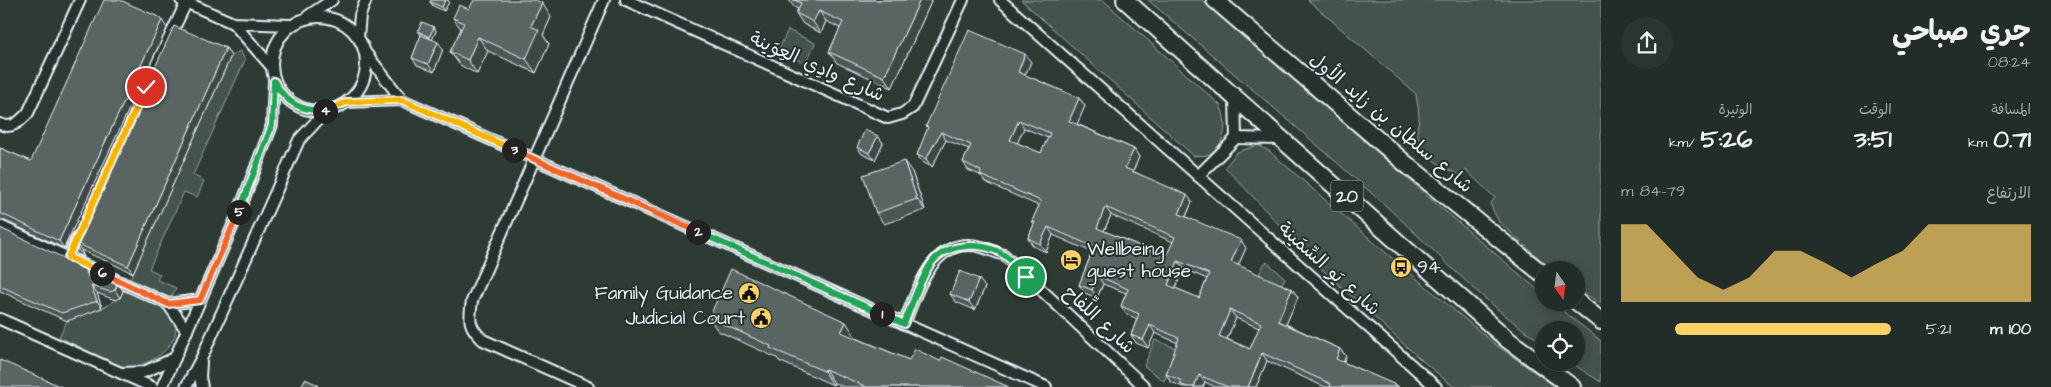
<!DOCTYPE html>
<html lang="ar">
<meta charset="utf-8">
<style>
:root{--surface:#222c28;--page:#2a3430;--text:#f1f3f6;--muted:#a2a7a8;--line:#3f4845;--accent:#ffd166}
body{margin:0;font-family:"Architects Daughter","Playpen Sans Arabic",sans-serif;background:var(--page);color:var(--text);direction:rtl;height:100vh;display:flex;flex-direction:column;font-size:19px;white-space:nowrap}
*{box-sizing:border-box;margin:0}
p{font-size:16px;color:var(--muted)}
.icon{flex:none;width:28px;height:28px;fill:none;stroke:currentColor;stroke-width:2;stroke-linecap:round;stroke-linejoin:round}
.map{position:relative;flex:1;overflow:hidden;direction:ltr}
.details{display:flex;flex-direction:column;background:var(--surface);width:450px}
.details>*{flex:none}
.needle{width:32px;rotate:166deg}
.controls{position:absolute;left:1535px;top:261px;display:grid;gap:10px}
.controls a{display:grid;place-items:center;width:50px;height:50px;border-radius:50%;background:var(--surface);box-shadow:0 2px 12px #0003,0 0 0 1px var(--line);font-size:25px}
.pin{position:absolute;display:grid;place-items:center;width:42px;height:42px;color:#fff;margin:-21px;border:2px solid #fff;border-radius:50%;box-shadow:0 1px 5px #0007}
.km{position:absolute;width:25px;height:25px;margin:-12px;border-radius:50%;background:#222;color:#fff;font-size:14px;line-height:25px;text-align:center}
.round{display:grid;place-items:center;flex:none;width:52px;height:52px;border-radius:26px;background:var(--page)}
.head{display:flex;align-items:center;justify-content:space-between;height:85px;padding:0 20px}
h1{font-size:28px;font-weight:700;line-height:38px}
.figures{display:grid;grid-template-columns:repeat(3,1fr);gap:8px;height:85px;padding:5px 20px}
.figures div{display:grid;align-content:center}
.figures b{font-size:25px;font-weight:700}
.figures small{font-size:14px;font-weight:400}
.figures p{font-size:14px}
.chart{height:140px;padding:10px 20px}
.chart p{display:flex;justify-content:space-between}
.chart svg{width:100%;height:90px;margin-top:5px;fill:var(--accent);opacity:.7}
ul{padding:0 20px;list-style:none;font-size:16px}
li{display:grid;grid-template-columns:80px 60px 1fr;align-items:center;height:38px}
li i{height:12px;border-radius:6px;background:var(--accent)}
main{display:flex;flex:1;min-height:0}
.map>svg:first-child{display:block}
.green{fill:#45524e;stroke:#96a2a3}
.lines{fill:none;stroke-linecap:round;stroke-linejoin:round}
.street-casing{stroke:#e8f1f8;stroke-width:14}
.primary-casing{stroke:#e8f1f8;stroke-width:20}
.street{stroke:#26332d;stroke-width:10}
.primary{stroke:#26332d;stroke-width:16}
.wall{fill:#4d5755;stroke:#e8f1f8;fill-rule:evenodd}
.shaded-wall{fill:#3e4745;stroke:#e8f1f8}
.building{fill:#596563;stroke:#e8f1f8;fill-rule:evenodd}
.split-1-casing{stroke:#fff;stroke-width:10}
.split-2-casing{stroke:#fff;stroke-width:10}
.split-3-casing{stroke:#fff;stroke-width:10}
.split-4-casing{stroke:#fff;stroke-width:10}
.split-5-casing{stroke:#fff;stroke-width:10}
.split-6-casing{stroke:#fff;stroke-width:10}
.split-7-casing{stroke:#fff;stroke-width:10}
.split-1{stroke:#22a559;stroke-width:6}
.split-2{stroke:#22a559;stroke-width:6}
.split-3{stroke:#f0652b;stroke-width:6}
.split-4{stroke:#f5b400;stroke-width:6}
.split-5{stroke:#22a559;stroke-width:6}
.split-6{stroke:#f0652b;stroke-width:6}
.split-7{stroke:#f5b400;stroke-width:6}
.labels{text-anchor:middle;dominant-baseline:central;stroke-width:4;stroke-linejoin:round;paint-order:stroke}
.shield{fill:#26332d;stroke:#aeb8bb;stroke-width:1}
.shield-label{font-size:18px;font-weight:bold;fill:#e8f1f8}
.street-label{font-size:19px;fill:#e8f1f8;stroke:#26332d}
.poi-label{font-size:19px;fill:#e8f1f8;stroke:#26332d;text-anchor:start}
</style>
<main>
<section class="details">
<div class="head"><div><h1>جري صباحي</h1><p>08:24</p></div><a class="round"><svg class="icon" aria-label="share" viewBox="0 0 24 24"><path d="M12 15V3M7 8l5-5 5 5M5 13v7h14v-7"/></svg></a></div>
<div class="figures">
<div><p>المسافة</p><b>0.71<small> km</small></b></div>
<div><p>الوقت</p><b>3:51</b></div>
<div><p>الوتيرة</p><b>5:26<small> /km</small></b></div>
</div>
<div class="chart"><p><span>الارتفاع</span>79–84 m</p>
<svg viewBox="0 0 160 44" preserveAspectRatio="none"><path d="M0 44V6L10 6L20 19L30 32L40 38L50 32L60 19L70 19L80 25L90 32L100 25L110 19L120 6L130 6L140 6L150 6L160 6V44z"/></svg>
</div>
<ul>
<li><b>100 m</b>5:21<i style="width:80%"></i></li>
</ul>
</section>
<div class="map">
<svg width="1601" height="387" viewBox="0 0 1601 387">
<rect width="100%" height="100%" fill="#2e3b35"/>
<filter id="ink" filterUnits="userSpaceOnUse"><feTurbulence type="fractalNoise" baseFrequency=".02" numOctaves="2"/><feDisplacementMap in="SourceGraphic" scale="10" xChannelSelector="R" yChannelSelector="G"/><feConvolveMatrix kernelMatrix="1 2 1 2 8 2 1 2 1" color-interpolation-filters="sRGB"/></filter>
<g filter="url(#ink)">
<!-- green -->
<g class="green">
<path d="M 1021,0 L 1103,0 L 1220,105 C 1228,121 1227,147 1207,155 C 1203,156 1198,155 1194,156 Z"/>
<path d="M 1148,0 L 1202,0 L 1233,25 L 1432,200 L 1544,295 L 1544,302 L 1553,303 L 1601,341 L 1601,382 L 1571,363 L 1576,362 L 1576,330 L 1544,330 L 1544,344 C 1485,305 1437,252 1385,205 C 1307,135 1227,68 1148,0 Z"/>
<path d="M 1308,0 L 1601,0 L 1601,304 L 1576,288 L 1576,270 L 1552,270 L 1499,222 L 1490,204 L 1495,198 L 1466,170 L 1460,175 C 1441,167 1417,154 1417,129 C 1417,126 1419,122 1419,118 C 1419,110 1417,102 1416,94 Z"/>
<polygon points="788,30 815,43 806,64 778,51"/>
<polygon points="240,51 245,60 193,175 204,181 197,197 184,192 149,269 160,274 157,280 176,288 171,298 130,279 231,56"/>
<polygon points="1258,145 1269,151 1392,258 1496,345 1556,387 1454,387 1419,358 1315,263 1225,167 1237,152"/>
<polygon points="1267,262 1285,278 1280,287 1258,277 1264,264"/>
<path d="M 123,289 C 135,295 155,301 165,309 C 197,335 150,372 121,366 C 106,362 75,344 59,337 L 67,321 L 102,308 L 120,298 Z"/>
<polygon points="1155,340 1178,349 1164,381 1144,366"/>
</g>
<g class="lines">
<!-- street casing -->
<g class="street-casing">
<g id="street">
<polyline points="181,0 233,23 290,25"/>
<polyline points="626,0 888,118 902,114 913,107 963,0"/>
<polyline points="1000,0 1436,387"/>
<polyline points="308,16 332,0"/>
<circle cx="319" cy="64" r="47"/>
<polyline points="233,23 271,66"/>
<polyline points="358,37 360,15 366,0"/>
<polyline points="365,52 402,100"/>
<polyline points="150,78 186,3"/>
<polyline points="347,102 402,100 1046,387"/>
<path d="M 0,124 C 12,130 20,121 28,113 L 80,0"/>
<polyline points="1236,138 1282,139"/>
<polyline points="1198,176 1236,138 1235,97"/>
<polyline points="0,226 168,304 200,300"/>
<polyline points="68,257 78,237"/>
<polyline points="168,304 187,331"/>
<polyline points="0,319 152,387"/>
<path d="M 904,324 C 917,292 932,237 978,246 C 986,248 995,252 1004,255 L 1145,387"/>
<polyline points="201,363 200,377 202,387"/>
<polyline points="124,373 144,372 175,358"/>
<polyline points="162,387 238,214 272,125 274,81"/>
<polyline points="186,387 202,357 299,140 326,111"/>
<path d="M 588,387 L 483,340 C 468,326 469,320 472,301 L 604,0"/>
</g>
</g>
<!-- primary casing -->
<g class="primary-casing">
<g id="primary">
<polyline points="1125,0 1508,340 1572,387"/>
<polyline points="1215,0 1406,164 1544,275"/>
<polyline points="1576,301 1601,321"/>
</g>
</g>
<!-- street -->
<use href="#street" class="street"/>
<!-- primary -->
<use href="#primary" class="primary"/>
</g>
<!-- wall -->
<g class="wall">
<polygon points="431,0 448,0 449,2 444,11 433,6 430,2"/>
<polygon points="789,0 932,0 892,88 837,63 829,52 840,28 826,21 821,33 803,24 796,13 798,9 794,7"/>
<polygon points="469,9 551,17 543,35 549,44 536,73 488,51 477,74 460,65 450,52 461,29 453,18"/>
<polygon points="434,27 436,31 432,40 443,49 434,72 417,65 412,58 421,35 418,31"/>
<polygon points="167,28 64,248 3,220 0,220 0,148 31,161"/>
<polygon points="226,48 231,56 133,273 81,250 84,257 77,254 72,247"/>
<path d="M 1031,62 L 1025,75 L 1079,98 L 1085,106 L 1077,124 L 1134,149 L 1139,157 L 1133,171 L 1192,202 L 1186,217 L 1246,248 L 1238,266 L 1292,289 L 1298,297 L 1286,324 L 1340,349 L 1346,356 L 1343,362 L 1399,387 L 1325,387 L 1267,361 L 1256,387 L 1215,387 L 1205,382 L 1203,387 L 1183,387 L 1171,382 L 1166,374 L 1178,343 L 1155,333 L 1148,348 L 1136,343 L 1131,335 L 1137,319 L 1126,314 L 1121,306 L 1126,293 L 1103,284 L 1097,298 L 1085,293 L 1079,285 L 1092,252 L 1053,235 L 1046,252 L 1033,246 L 1028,238 L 1034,224 L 1032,221 L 1039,206 L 985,182 L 980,175 L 968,170 L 963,162 L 969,149 L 946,140 L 932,167 L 922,162 L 917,155 L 928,128 L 926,126 ZM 1024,128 L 1048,138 L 1041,153 L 1017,143 ZM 1111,215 L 1173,242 L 1166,257 L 1104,231 ZM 1184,269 L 1207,279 L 1199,298 L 1175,288 ZM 1236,318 L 1259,328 L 1250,349 L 1227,339 Z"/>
<polygon points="878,136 883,143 875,160 862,154 857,147"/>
<polygon points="912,172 925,210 884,224 876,213"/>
<polygon points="0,228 90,276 118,283 123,291 120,298 115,300 97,293 102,308 67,321 0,291"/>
<polygon points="985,287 975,310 956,302 950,294"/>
<polygon points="709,318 855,336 854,337 909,360 940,361 1009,387 844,387 834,383 833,385 779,361 777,358 718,331"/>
</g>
<!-- shaded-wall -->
<g class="shaded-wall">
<polygon points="445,0 448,0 449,2 444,11 442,7"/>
<polygon points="920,0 932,0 892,88 884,77"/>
<polygon points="542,3 551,17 543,35 549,44 536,73 526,59 531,26"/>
<polygon points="819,11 826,21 821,33 813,22"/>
<polygon points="162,20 167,28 64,248 59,241"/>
<polygon points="434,27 436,31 432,40 429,37"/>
<polygon points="478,37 488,51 477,74 468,60"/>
<polygon points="438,42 443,49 434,72 428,64"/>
<polygon points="226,48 231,56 133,273 128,266"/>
<polygon points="1025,54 1031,62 1023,80 1018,72"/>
<polygon points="1079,98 1085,106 1075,129 1069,121"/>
<polygon points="1019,120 1024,128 1015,148 1010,140"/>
<polygon points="941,132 946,140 932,167 926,159"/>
<polygon points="878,136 883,143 875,160 869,153"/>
<polygon points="1134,149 1139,157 1131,176 1125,168"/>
<polygon points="904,161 912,172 925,210 917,199"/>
<polygon points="1187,195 1192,202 1184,221 1179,214"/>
<polygon points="1105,207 1111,215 1102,235 1097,228"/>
<polygon points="1048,227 1053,235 1046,252 1040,244"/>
<polygon points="1241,240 1246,248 1236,270 1231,262"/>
<polygon points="76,243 81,250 84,257 78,250"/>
<polygon points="1178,261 1184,269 1173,293 1168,285"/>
<polygon points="85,268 90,276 93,284 88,277"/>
<polygon points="1098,276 1103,284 1097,298 1092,290"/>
<polygon points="979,279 985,287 975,310 969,302"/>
<polygon points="118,283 123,291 120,298 115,290"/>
<polygon points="91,286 97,293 102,308 97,301"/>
<polygon points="1292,289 1298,297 1284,329 1278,321"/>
<polygon points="1230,310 1236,318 1225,343 1219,336"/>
<polygon points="846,322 855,336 851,345 841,332"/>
<polygon points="1150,325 1155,333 1148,348 1143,340"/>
<polygon points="1340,349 1346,356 1341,367 1336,359"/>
<polygon points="1262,353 1267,361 1256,387 1248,387"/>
<polygon points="825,369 834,383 833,385 824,371"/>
<polygon points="1199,375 1205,382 1203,387 1194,387"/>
</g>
<!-- building -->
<g class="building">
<polygon points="104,0 120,0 161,18 162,20 59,241 0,213 0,148 31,161"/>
<polygon points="431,0 445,0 442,7 430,2"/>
<polygon points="474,0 535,0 542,3 531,26 539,30 526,59 478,37 468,60 450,52 464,23 453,18 459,5 469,9"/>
<polygon points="794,0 920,0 884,77 829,52 843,22 819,11 813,22 796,13 801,3"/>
<polygon points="422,22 434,27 429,37 418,31"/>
<polygon points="174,26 226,48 128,266 76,243 78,250 72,247"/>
<path d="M 969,30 L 1025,54 L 1018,72 L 1079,98 L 1069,121 L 1134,149 L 1125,168 L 1187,195 L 1179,214 L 1241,240 L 1231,262 L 1292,289 L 1278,321 L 1340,349 L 1336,359 L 1398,386 L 1398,387 L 1330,387 L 1331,384 L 1262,353 L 1248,387 L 1228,387 L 1199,375 L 1194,387 L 1187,387 L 1180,384 L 1182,381 L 1166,374 L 1179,338 L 1150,325 L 1143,340 L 1131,335 L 1139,314 L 1121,306 L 1128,289 L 1098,276 L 1092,290 L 1079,285 L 1094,247 L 1048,227 L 1040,244 L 1028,238 L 1035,222 L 1032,221 L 1041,201 L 980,175 L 981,171 L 963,162 L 971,145 L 941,132 L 926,159 L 917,155 L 928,127 L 926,126 ZM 1019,120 L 1050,133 L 1041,153 L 1010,140 ZM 1105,207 L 1175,237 L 1166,257 L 1097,228 ZM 1178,261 L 1209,274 L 1199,298 L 1168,285 ZM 1230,310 L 1261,323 L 1250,349 L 1219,336 Z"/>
<polygon points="421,35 438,42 428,64 412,58"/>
<polygon points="865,130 878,136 869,153 857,147"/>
<polygon points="904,161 917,199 876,213 863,175"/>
<polygon points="0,228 85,268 88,277 98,274 118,283 115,290 110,292 91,286 97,301 62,313 0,286"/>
<polygon points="731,269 846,322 841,332 909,360 915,349 940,361 942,357 1009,387 867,387 825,369 824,371 770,348 771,346 709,318"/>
<polygon points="960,271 979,279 969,302 950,294"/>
<polygon points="0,360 62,387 0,387"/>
<polygon points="305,379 318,385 317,387 301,387"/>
</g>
</g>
<g class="lines" filter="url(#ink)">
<!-- split-1 casing -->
<g class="split-1-casing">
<path id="split-1" d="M 882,314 L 904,324 C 910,309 923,272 933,261 C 950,242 984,242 1004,255 C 1012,260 1019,270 1026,277"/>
</g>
<!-- split-2 casing -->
<g class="split-2-casing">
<polyline id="split-2" points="698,232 882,314"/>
</g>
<!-- split-3 casing -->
<g class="split-3-casing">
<polyline id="split-3" points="514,150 698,232"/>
</g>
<!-- split-4 casing -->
<g class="split-4-casing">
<polyline id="split-4" points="325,111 347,102 402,100 514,150"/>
</g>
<!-- split-5 casing -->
<g class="split-5-casing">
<path id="split-5" d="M 239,212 L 272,125 L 274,81 C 287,104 299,110 325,111"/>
</g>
<!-- split-6 casing -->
<g class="split-6-casing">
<polyline id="split-6" points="102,273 168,304 200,300 239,212"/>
</g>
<!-- split-7 casing -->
<g class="split-7-casing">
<polyline id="split-7" points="102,273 68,257 146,87"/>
</g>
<!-- split-1 -->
<use href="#split-1" class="split-1"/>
<!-- split-2 -->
<use href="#split-2" class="split-2"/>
<!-- split-3 -->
<use href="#split-3" class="split-3"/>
<!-- split-4 -->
<use href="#split-4" class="split-4"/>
<!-- split-5 -->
<use href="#split-5" class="split-5"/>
<!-- split-6 -->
<use href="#split-6" class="split-6"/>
<!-- split-7 -->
<use href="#split-7" class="split-7"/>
</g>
<!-- icons -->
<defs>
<g id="hotel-disc" transform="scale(1.125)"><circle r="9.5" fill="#ffd166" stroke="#26332d"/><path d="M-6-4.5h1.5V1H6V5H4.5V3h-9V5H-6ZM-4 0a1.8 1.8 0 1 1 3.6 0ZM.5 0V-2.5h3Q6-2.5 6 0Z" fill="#111"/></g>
<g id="bus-disc" transform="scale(1.125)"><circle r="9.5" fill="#ffd166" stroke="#26332d"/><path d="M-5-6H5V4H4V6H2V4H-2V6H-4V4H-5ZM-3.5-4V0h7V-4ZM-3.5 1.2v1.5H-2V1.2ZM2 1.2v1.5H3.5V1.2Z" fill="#111"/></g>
<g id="civic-disc" transform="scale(1.125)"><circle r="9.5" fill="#ffd166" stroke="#26332d"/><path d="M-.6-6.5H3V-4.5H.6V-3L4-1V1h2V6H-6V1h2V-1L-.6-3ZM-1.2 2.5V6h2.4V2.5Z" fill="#111"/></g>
</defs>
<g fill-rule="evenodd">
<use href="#hotel-disc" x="1071" y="260"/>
<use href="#bus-disc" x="1401" y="267"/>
<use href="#civic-disc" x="749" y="293"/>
<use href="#civic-disc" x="761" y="318"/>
</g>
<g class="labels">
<!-- shield labels -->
<rect class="shield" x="1331" y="180.5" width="32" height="31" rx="4"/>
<g class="shield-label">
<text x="1347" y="196">20</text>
</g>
<!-- street labels -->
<g class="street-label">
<text transform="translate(817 67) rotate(24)">شارع وادِي العِوَينة</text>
<text transform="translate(1391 123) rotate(40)">شارع سلطان بن زايد الأول</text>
<text transform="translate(1329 269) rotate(42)">شارع يَو السِّمَينة</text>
<text transform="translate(1099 320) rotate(43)">شارع اللِّفاح</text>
</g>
<!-- poi labels -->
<g class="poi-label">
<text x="1087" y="249">Wellbeing<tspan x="1087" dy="22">guest house</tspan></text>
<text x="1417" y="267">94</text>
<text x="733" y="293" text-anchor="end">Family Guidance</text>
<text x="745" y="318" text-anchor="end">Judicial Court</text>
</g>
</g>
</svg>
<div class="controls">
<a><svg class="needle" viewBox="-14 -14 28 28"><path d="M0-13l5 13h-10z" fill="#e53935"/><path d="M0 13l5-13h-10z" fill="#a2a7a8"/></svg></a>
<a><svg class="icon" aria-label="locate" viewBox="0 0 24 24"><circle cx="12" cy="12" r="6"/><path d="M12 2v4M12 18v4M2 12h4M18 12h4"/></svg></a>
</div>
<div class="pin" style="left:1026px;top:277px;background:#1e9e55"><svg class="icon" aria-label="arrive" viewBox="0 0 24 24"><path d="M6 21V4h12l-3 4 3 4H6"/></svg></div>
<div class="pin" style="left:146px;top:87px;background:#d93025"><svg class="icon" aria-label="check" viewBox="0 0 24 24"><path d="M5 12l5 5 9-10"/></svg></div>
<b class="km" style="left:882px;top:314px">1</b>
<b class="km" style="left:698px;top:232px">2</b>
<b class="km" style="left:514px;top:150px">3</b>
<b class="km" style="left:325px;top:111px">4</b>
<b class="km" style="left:239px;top:212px">5</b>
<b class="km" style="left:102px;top:273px">6</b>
</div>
</main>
